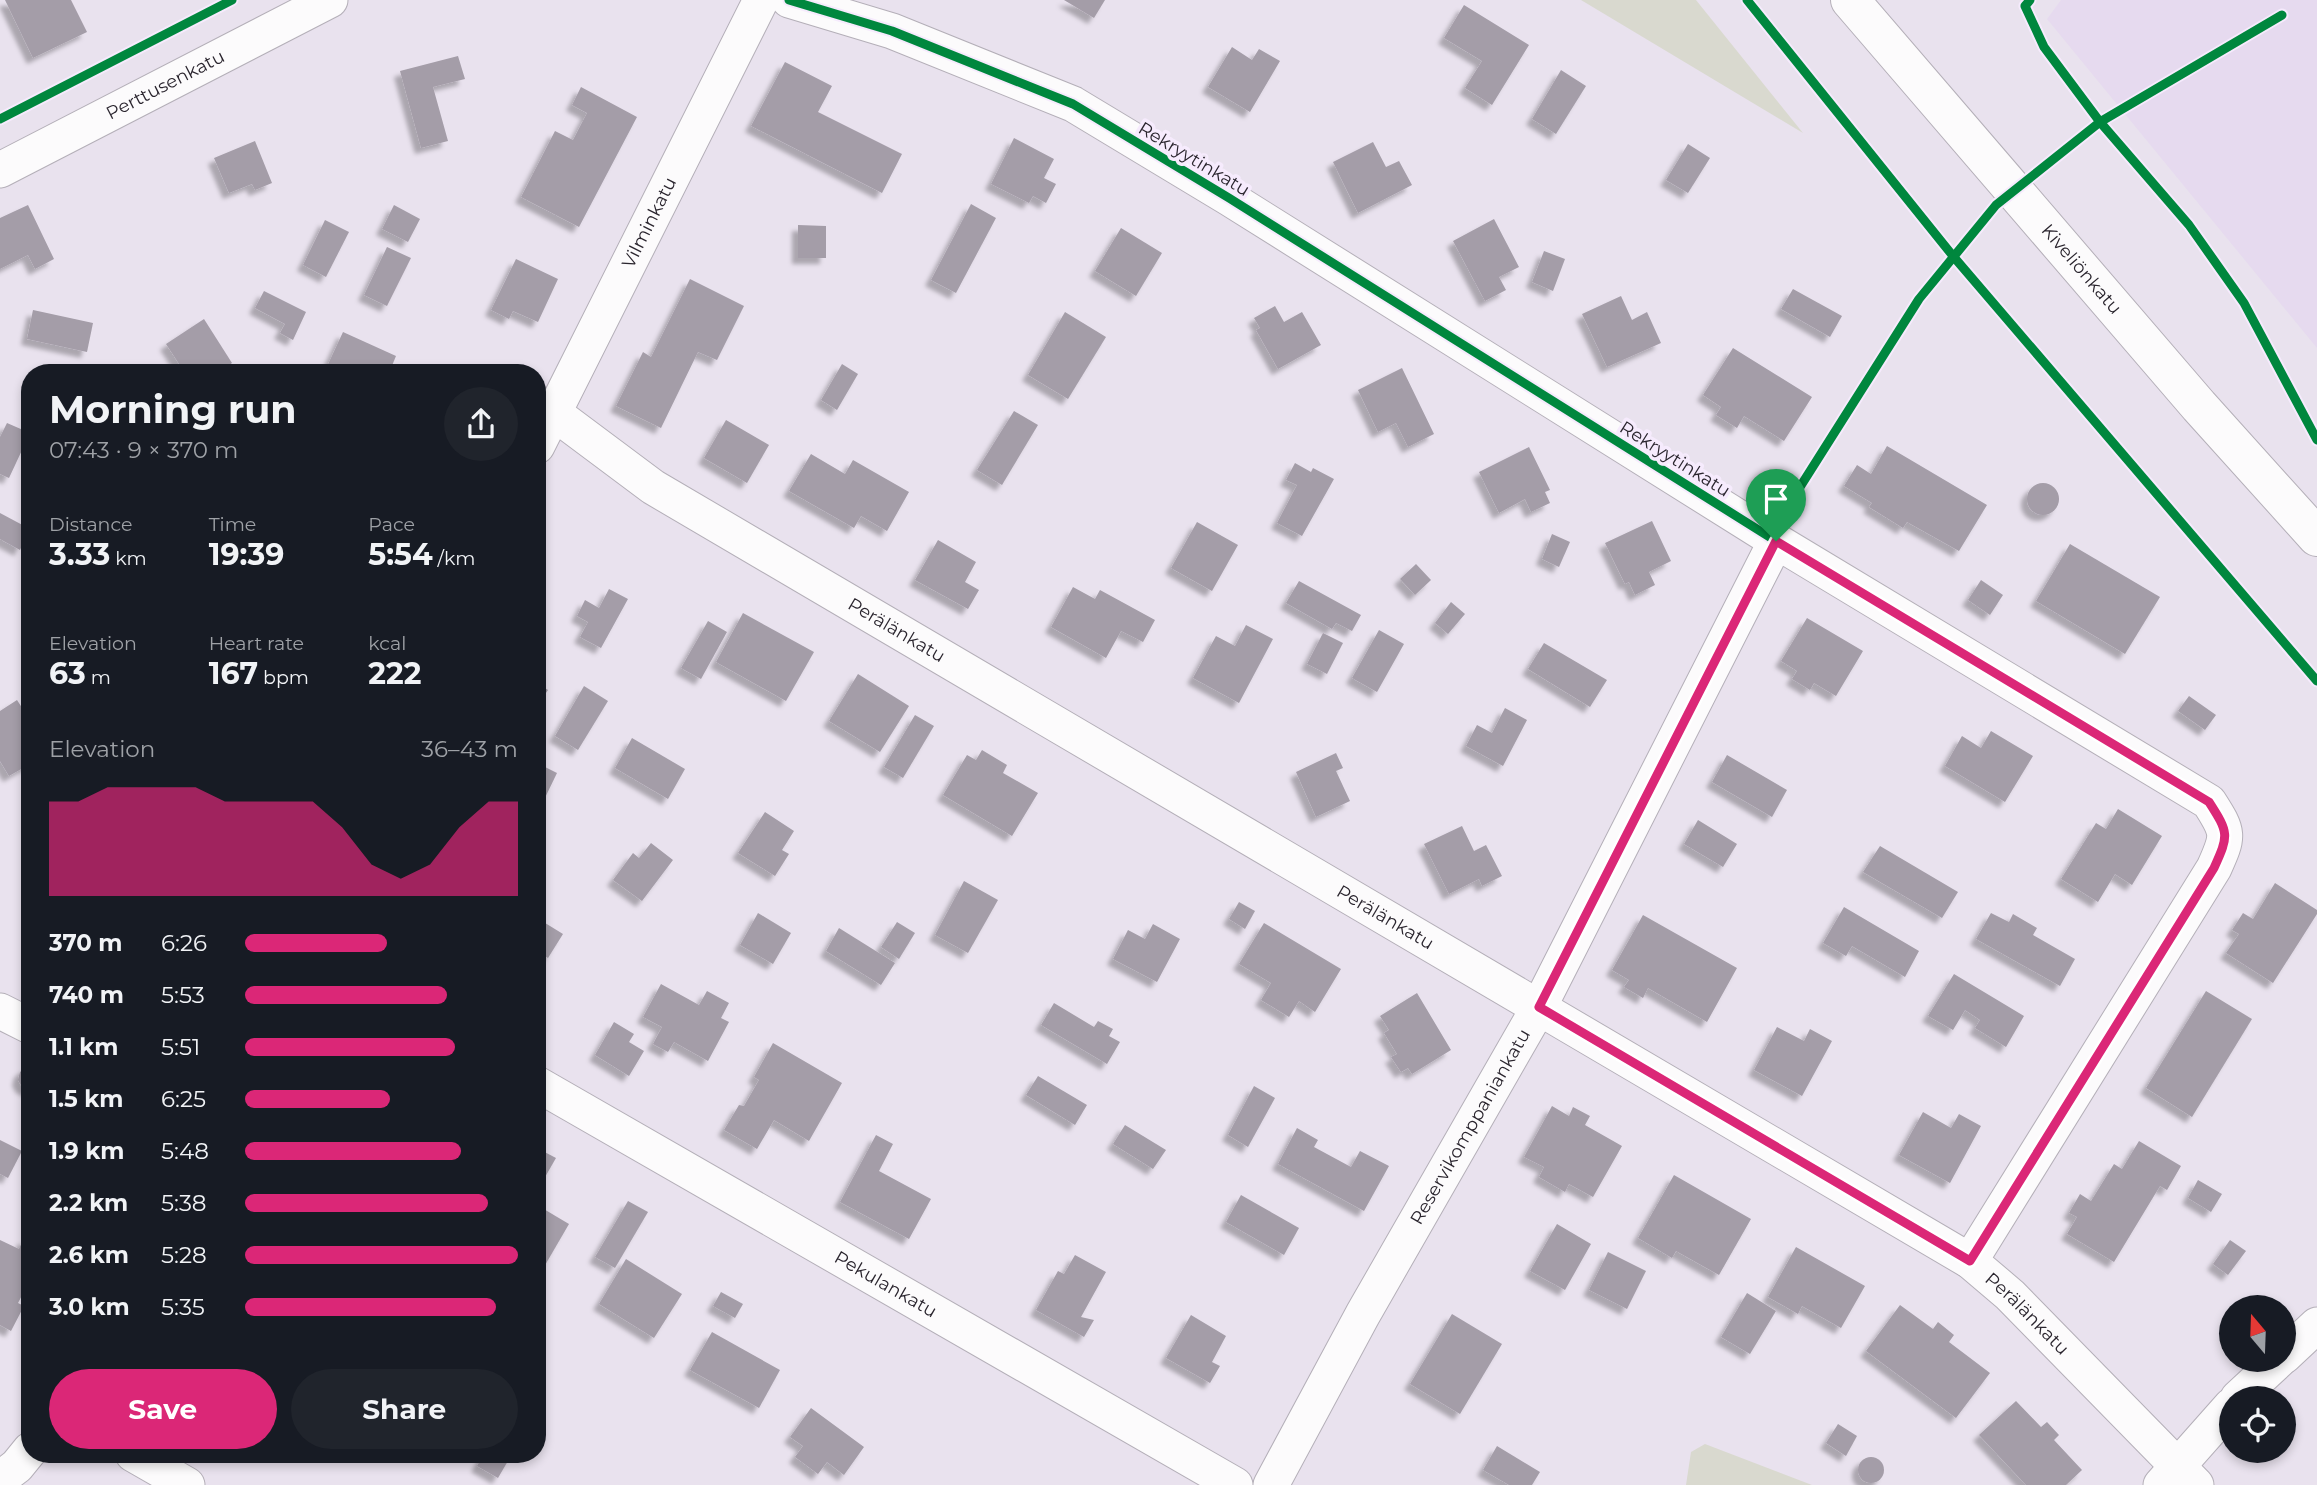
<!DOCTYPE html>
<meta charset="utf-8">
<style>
:root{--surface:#171b24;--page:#20242c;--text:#f1f3f6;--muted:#9ea1a6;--accent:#db2777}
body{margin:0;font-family:Montserrat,sans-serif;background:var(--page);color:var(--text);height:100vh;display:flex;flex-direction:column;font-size:26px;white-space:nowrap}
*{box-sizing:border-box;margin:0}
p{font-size:23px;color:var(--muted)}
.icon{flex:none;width:38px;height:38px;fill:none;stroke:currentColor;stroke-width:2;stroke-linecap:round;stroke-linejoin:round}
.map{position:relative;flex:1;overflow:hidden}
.side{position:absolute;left:21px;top:364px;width:525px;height:1099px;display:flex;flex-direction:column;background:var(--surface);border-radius:28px;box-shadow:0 4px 10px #0003}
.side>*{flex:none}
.needle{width:46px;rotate:341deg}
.tools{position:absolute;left:2219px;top:1295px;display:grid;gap:14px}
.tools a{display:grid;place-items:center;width:77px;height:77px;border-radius:50%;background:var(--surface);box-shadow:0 4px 10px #0003;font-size:35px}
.pin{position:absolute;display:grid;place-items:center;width:60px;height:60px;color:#fff;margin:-72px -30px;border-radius:50% 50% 50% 0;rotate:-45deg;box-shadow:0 0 7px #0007}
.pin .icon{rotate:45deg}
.round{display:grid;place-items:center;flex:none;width:74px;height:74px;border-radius:37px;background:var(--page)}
.headline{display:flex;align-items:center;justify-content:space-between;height:119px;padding:0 28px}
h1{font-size:38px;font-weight:700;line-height:52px}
.metrics{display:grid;grid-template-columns:repeat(3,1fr);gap:10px;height:119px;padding:7px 28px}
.metrics div{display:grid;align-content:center}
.metrics b{font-size:30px;font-weight:700}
.metrics small{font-size:19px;font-weight:400}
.metrics p{font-size:19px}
.chart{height:196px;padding:14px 28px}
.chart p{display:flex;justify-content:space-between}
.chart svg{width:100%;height:126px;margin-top:7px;fill:var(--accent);opacity:.7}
.primary-button{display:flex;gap:14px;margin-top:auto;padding:14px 28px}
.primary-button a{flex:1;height:80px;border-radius:42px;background:var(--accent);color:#fff;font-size:28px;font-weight:700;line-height:80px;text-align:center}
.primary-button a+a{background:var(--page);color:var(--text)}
ul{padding:0 28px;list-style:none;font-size:23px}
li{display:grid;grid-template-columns:112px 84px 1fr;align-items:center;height:52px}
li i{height:18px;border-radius:9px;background:var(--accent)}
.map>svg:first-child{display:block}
.built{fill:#e6daef}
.green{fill:#d9d9cf}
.building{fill:#a49da8;filter:url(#shadow)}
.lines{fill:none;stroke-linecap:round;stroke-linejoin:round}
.minor-casing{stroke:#b4afb8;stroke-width:37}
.secondary-casing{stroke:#b4afb8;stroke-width:40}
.minor{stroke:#fcfbfc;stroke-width:35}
.secondary{stroke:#fcfbfc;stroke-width:38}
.cycleway-casing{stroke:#f6ebfd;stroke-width:13}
.cycleway{stroke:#00873e;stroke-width:9}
.route-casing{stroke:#fff;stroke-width:14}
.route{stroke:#db2777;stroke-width:9}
.labels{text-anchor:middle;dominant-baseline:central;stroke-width:7;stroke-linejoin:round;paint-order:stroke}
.street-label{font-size:18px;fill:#2a252e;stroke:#f6ebfd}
</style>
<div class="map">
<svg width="2317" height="1485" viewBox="0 0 2317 1485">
<defs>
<filter id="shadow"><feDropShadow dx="-6" dy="6" stdDeviation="2" flood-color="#0004"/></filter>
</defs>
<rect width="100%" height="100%" fill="#e9e2ee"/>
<!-- built -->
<polygon class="built" points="2061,0 2317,0 2317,348 2047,19"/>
<!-- green -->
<g class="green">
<polygon points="1581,0 1696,0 1803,133"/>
<polygon points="1705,1444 1812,1485 1686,1485 1691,1452"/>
</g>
<!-- building -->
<g class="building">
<polygon points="5,0 71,0 87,32 33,58"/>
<polygon points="1064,0 1105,0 1094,18"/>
<polygon points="1464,5 1529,45 1492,105 1465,88 1482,61 1444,38"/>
<polygon points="1232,47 1252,60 1259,49 1280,61 1250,112 1208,87"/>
<polygon points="458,56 465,79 433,87 448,141 421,148 400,71"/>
<polygon points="785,62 832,86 818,112 902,154 882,193 751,126"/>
<polygon points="1561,70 1586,86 1556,134 1532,119"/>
<polygon points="581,87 637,117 579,227 521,197 555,131 573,140 587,113 572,105"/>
<polygon points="1014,138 1054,159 1044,178 1056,184 1046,203 1033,196 1029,203 991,184"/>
<polygon points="255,141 272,183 255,190 252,184 229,193 214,158"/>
<polygon points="1373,142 1386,167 1399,161 1412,185 1358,213 1333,162"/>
<polygon points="1688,144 1710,158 1688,193 1666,180"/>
<polygon points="971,204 996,218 956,293 931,280"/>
<polygon points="28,205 54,259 35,269 28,255 0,269 0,218"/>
<polygon points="394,205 420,219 408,242 382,229"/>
<polygon points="1494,219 1519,267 1499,277 1506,290 1485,301 1453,241"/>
<polygon points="325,220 349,232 326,277 303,265"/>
<polygon points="798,225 826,226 826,258 798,258"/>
<polygon points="1121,228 1162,253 1136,296 1095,271"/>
<polygon points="387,247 411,258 387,306 364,295"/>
<polygon points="1544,251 1565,259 1553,291 1532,282"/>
<polygon points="516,259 558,279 538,322 513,311 509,319 491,310"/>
<polygon points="690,279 744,306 717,360 698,352 661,428 616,406 643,352 651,357"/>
<polygon points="1793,289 1842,316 1830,337 1781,309"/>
<polygon points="264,291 306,312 293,340 280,333 285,324 255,308"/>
<polygon points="1621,296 1632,320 1647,312 1661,343 1607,367 1582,314"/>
<polygon points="1275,306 1284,322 1302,312 1321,345 1278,369 1256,330 1260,328 1254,318"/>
<polygon points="33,310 93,323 87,352 27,339"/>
<polygon points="1065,312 1106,337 1068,399 1028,375"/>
<polygon points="204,319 232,363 218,373 185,373 166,344"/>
<polygon points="343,332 396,356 389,373 324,373"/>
<polygon points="1733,348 1812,397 1784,441 1744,416 1737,428 1716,415 1721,407 1703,395"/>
<polygon points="842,364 858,374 837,410 821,400"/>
<polygon points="1402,368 1434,434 1408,447 1396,423 1378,432 1358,390"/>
<polygon points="1014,411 1038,425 1002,485 977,470"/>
<polygon points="726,420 769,445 747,483 704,458"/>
<polygon points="7,423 30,433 9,478 0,474 0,437"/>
<polygon points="1887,446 1987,505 1959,551 1907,522 1903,528 1869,507 1872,503 1844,486 1857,465 1871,474"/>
<polygon points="1529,447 1550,490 1545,492 1550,503 1531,512 1525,499 1499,513 1479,472"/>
<polygon points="811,454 845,474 853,460 909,492 887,531 861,516 854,528 789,491"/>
<polygon points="1295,463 1311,472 1313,468 1334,479 1302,536 1277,523 1297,485 1286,480"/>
<circle cx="2043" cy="499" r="16"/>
<polygon points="0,513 30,529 20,550 0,539"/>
<polygon points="1652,521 1671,561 1649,572 1655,585 1635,595 1629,582 1625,584 1605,543"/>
<polygon points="1197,522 1238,545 1212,591 1171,568"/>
<polygon points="1552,534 1570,542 1559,567 1542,559"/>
<polygon points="938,540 976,562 965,582 979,590 968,609 915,580"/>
<polygon points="2070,544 2160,597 2125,654 2036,601"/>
<polygon points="1416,564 1431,580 1415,595 1400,579"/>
<polygon points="1981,580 2003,595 1990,615 1968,600"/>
<polygon points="1299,581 1361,615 1352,631 1336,623 1332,629 1286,603"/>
<polygon points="1073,587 1095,599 1100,590 1155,620 1143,642 1121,631 1106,658 1051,627"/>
<polygon points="609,589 628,599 601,648 580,637 588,622 577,616 585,600 599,608"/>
<polygon points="1451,602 1465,614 1448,634 1435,623"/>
<polygon points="743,613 814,652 786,701 716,662"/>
<polygon points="1807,618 1863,651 1836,696 1814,683 1810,690 1792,679 1797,671 1781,661"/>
<polygon points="708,621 727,632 701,679 681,668"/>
<polygon points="1246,625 1273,639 1239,703 1193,678 1216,636 1235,646"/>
<polygon points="1379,630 1404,644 1377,692 1352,678"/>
<polygon points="1323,633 1343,643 1327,674 1307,664"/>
<polygon points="1544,643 1607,680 1590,707 1528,669"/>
<polygon points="858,674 909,706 880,752 829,721"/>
<polygon points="537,683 548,690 537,706"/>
<polygon points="584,686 608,701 578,750 555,736"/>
<polygon points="2189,696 2216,715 2205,730 2178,711"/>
<polygon points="17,700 30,720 30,748 26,751 30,757 30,764 9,776 0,761 0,711"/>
<polygon points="1505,708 1527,720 1503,766 1466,746 1477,725 1492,733"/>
<polygon points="915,715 934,726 903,778 884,767"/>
<polygon points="1991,731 2033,756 2005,802 1945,766 1962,736 1981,748"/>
<polygon points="632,738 685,769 668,799 615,768"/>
<polygon points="982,750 1007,765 1003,773 1038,793 1012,836 943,795 967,755 976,760"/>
<polygon points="1336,753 1343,768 1336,771 1350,801 1316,817 1296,772"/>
<polygon points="1727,755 1787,790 1772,817 1712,782"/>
<polygon points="537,763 557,773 540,808 537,807"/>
<polygon points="2118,809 2162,836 2132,885 2115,874 2098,902 2061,879 2096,823 2106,829"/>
<polygon points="765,812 794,831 782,850 789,854 775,876 738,853"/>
<polygon points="1698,820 1737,844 1723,867 1684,844"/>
<polygon points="1462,826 1474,851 1486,845 1502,876 1482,886 1479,879 1449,894 1424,844"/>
<polygon points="651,843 673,860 642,901 613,880 633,853 639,858"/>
<polygon points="1880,846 1958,892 1942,918 1863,872"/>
<polygon points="964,881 998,900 968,953 935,935"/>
<polygon points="2275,883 2317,910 2317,914 2273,983 2226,953 2239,934 2232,930 2243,913 2253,919"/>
<polygon points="1239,902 1255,911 1245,929 1229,919"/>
<polygon points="1844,907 1919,951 1905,977 1852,946 1846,956 1823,943"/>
<polygon points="758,913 791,933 773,964 740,945"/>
<polygon points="1991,913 2009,922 2013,914 2037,928 2033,935 2075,959 2060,986 1976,939"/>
<polygon points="1643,915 1737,968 1707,1022 1648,988 1643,998 1624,987 1629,980 1612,970"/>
<polygon points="537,918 563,934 548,958 537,951"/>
<polygon points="897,922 915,933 899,959 881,947"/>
<polygon points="1264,923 1341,969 1315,1012 1299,1001 1289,1017 1261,1000 1271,983 1239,964"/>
<polygon points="1153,924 1180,939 1157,982 1113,959 1128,930 1145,939"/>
<polygon points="839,928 895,963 881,985 826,951"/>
<polygon points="1954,974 2024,1016 2006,1047 1975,1028 1980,1020 1965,1010 1953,1030 1928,1016"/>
<polygon points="661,984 699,1005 707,991 729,1003 721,1018 729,1022 708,1061 674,1042 668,1052 653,1044 662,1027 643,1017"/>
<polygon points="2206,991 2252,1019 2192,1117 2146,1088"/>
<polygon points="1417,993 1451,1050 1412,1074 1408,1068 1401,1072 1391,1057 1397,1054 1384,1033 1389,1030 1380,1016"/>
<polygon points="1054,1003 1094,1027 1098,1021 1113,1029 1109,1036 1120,1042 1107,1064 1041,1025"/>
<polygon points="614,1022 634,1034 629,1042 644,1051 629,1076 595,1055"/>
<polygon points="1777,1027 1804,1041 1810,1029 1832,1041 1802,1096 1754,1070"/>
<polygon points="773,1043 842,1083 809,1141 774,1120 757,1149 724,1130 739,1105 744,1106 759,1080 754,1077"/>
<polygon points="26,1067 30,1067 30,1091 22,1087 18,1080 20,1072"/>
<polygon points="1038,1076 1087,1105 1075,1125 1026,1095"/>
<polygon points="1254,1086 1275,1098 1248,1147 1228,1135"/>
<polygon points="1552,1106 1569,1116 1573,1107 1590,1116 1585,1125 1622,1146 1593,1197 1569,1184 1565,1192 1539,1177 1544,1167 1524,1157"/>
<polygon points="1923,1112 1951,1128 1959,1114 1981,1126 1950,1183 1899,1155"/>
<polygon points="1125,1125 1166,1150 1153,1169 1113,1144"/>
<polygon points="1297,1128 1318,1140 1314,1147 1351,1167 1360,1151 1389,1166 1364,1211 1278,1164"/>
<polygon points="876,1135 893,1144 879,1171 931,1199 909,1239 840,1202"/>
<polygon points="0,1140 22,1151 8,1178 0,1174"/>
<polygon points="2139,1141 2181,1166 2167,1190 2160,1186 2114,1262 2067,1234 2077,1217 2069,1213 2080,1194 2091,1201 2114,1164 2122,1169"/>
<polygon points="537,1148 556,1158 537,1191"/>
<polygon points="1674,1175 1751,1219 1719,1275 1676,1251 1672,1258 1638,1238"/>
<polygon points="2198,1180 2222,1194 2211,1212 2188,1198"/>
<polygon points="1241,1195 1299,1228 1284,1255 1226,1222"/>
<polygon points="628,1201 648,1212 615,1268 595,1257"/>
<polygon points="537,1205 569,1224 537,1279"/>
<polygon points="1557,1224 1591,1244 1565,1290 1530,1271"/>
<polygon points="24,1238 30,1241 30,1280 18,1303 24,1306 11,1331 0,1325 0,1240 19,1249"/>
<polygon points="2230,1240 2246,1251 2228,1275 2213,1264"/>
<polygon points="1796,1247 1865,1286 1841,1328 1802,1306 1798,1314 1768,1297"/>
<polygon points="1608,1252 1646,1271 1627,1309 1589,1290"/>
<polygon points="1075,1255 1106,1272 1081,1317 1094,1320 1084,1337 1036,1310 1058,1271 1064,1274"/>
<polygon points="626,1259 682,1294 654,1338 599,1304"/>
<polygon points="721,1292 743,1304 735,1318 713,1306"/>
<polygon points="1747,1293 1776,1311 1750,1354 1721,1337"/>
<polygon points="1900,1305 1933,1329 1938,1322 1954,1335 1949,1342 1990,1373 1956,1418 1866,1351"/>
<polygon points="1452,1314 1502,1344 1460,1414 1410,1384"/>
<polygon points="1191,1315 1226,1336 1212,1362 1220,1366 1210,1383 1166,1358"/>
<polygon points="712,1332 780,1370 759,1408 690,1370"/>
<polygon points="2016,1401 2041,1427 2047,1422 2059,1435 2054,1440 2082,1470 2066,1485 2026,1485 1979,1435"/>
<polygon points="811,1408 864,1447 844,1475 827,1462 818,1474 795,1457 803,1446 790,1437"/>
<polygon points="1838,1424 1857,1436 1846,1456 1826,1443"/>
<polygon points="1497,1446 1540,1472 1532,1485 1509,1485 1483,1470"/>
<polygon points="484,1454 512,1454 498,1478 477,1466"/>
<circle cx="1871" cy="1470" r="13"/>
</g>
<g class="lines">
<!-- minor casing -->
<g class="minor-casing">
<g id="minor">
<path d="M 789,0 L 892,31 L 1073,104 L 1229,198 L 1776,541 L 2209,802 C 2229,833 2229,835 2214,868 L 1970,1261"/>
<path id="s1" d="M 0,170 L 330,0"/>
<path id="s2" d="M 554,413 L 653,487 L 1970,1261 L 2010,1295 L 2196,1485"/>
<path id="s3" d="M 537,446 L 761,0"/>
<polyline points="0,1011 30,1026"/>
<path id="s4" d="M 537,1084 L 1235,1485"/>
<polyline points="2284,1356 2317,1325"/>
<polyline points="2238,1398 2279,1360"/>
<polyline points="133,1454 187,1485"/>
<polyline points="0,1479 17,1466 30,1450"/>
<path id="s5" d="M 1271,1485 L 1363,1314 L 1539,1007 L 1776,541"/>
<polyline points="2161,1485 2231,1406"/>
</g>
</g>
<!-- secondary casing -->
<g class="secondary-casing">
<g id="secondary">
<path id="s6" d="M 1850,0 L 2199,406 L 2317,537"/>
</g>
</g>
<!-- minor -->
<use href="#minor" class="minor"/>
<!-- secondary -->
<use href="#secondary" class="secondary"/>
<!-- cycleway casing -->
<g class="cycleway-casing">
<g id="cycleway">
<path d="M 789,0 L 892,31 L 1073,104 L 1229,198 L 1776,541 L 2209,802 C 2229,833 2229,835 2214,868 L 1970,1261"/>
<polyline points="1747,0 1953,256 2317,681"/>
<polyline points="2030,0 2025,6 2044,47 2100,122 2189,225 2244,303 2317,440"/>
<polyline points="0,119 232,0"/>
<polyline points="1769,536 1919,299 1996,205 2100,122 2282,15"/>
</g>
</g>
<!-- cycleway -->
<use href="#cycleway" class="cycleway"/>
</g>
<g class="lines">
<!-- route casing -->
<g class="route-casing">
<path id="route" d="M 1776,541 L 2209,802 C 2229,833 2229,835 2214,868 L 1970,1261 L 1539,1007 Z"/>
</g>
<!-- route -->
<use href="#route" class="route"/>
</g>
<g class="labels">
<!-- street labels -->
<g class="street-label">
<text stroke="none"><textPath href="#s1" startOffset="186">Perttusenkatu</textPath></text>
<text transform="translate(1194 159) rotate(31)">Rekryytinkatu</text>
<text stroke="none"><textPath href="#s3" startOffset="250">Vilminkatu</textPath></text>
<text stroke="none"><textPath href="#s6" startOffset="355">Kiveliönkatu</textPath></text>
<text transform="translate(1675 459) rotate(32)">Rekryytinkatu</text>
<text stroke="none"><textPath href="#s2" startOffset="406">Perälänkatu</textPath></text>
<text stroke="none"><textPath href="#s2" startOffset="973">Perälänkatu</textPath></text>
<text stroke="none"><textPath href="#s5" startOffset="410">Reservikomppaniankatu</textPath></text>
<text stroke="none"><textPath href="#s4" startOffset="402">Pekulankatu</textPath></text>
<text stroke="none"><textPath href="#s2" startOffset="1729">Perälänkatu</textPath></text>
</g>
</g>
</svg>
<div class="tools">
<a><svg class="needle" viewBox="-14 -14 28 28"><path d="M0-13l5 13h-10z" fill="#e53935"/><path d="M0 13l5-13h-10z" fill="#9ea1a6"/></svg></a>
<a><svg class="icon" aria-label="locate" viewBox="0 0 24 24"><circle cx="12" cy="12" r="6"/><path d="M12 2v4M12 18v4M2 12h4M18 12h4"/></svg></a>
</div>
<div class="pin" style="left:1776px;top:541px;background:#1e9e55"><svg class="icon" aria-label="arrive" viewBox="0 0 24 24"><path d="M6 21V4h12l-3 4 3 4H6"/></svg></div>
<section class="side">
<div class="headline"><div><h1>Morning run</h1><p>07:43 · 9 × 370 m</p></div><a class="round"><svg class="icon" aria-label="share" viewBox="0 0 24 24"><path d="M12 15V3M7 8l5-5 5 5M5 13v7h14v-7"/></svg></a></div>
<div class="metrics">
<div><p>Distance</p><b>3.33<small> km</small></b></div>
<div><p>Time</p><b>19:39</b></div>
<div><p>Pace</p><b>5:54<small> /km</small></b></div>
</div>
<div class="metrics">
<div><p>Elevation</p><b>63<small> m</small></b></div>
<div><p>Heart rate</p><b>167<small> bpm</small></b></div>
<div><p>kcal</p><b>222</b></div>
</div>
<div class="chart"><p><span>Elevation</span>36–43 m</p>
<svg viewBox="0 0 160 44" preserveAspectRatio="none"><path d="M0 44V11L10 11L20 6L30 6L40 6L50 6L60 11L70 11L80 11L90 11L100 20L110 33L120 38L130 33L140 20L150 11L160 11V44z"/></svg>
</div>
<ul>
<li><b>370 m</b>6:26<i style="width:52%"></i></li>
<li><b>740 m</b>5:53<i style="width:74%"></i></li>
<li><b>1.1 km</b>5:51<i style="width:77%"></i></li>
<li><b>1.5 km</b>6:25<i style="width:53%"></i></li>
<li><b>1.9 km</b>5:48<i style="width:79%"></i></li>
<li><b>2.2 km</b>5:38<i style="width:89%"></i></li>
<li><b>2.6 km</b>5:28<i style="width:100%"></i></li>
<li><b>3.0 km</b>5:35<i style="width:92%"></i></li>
</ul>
<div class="primary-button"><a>Save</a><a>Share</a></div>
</section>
</div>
